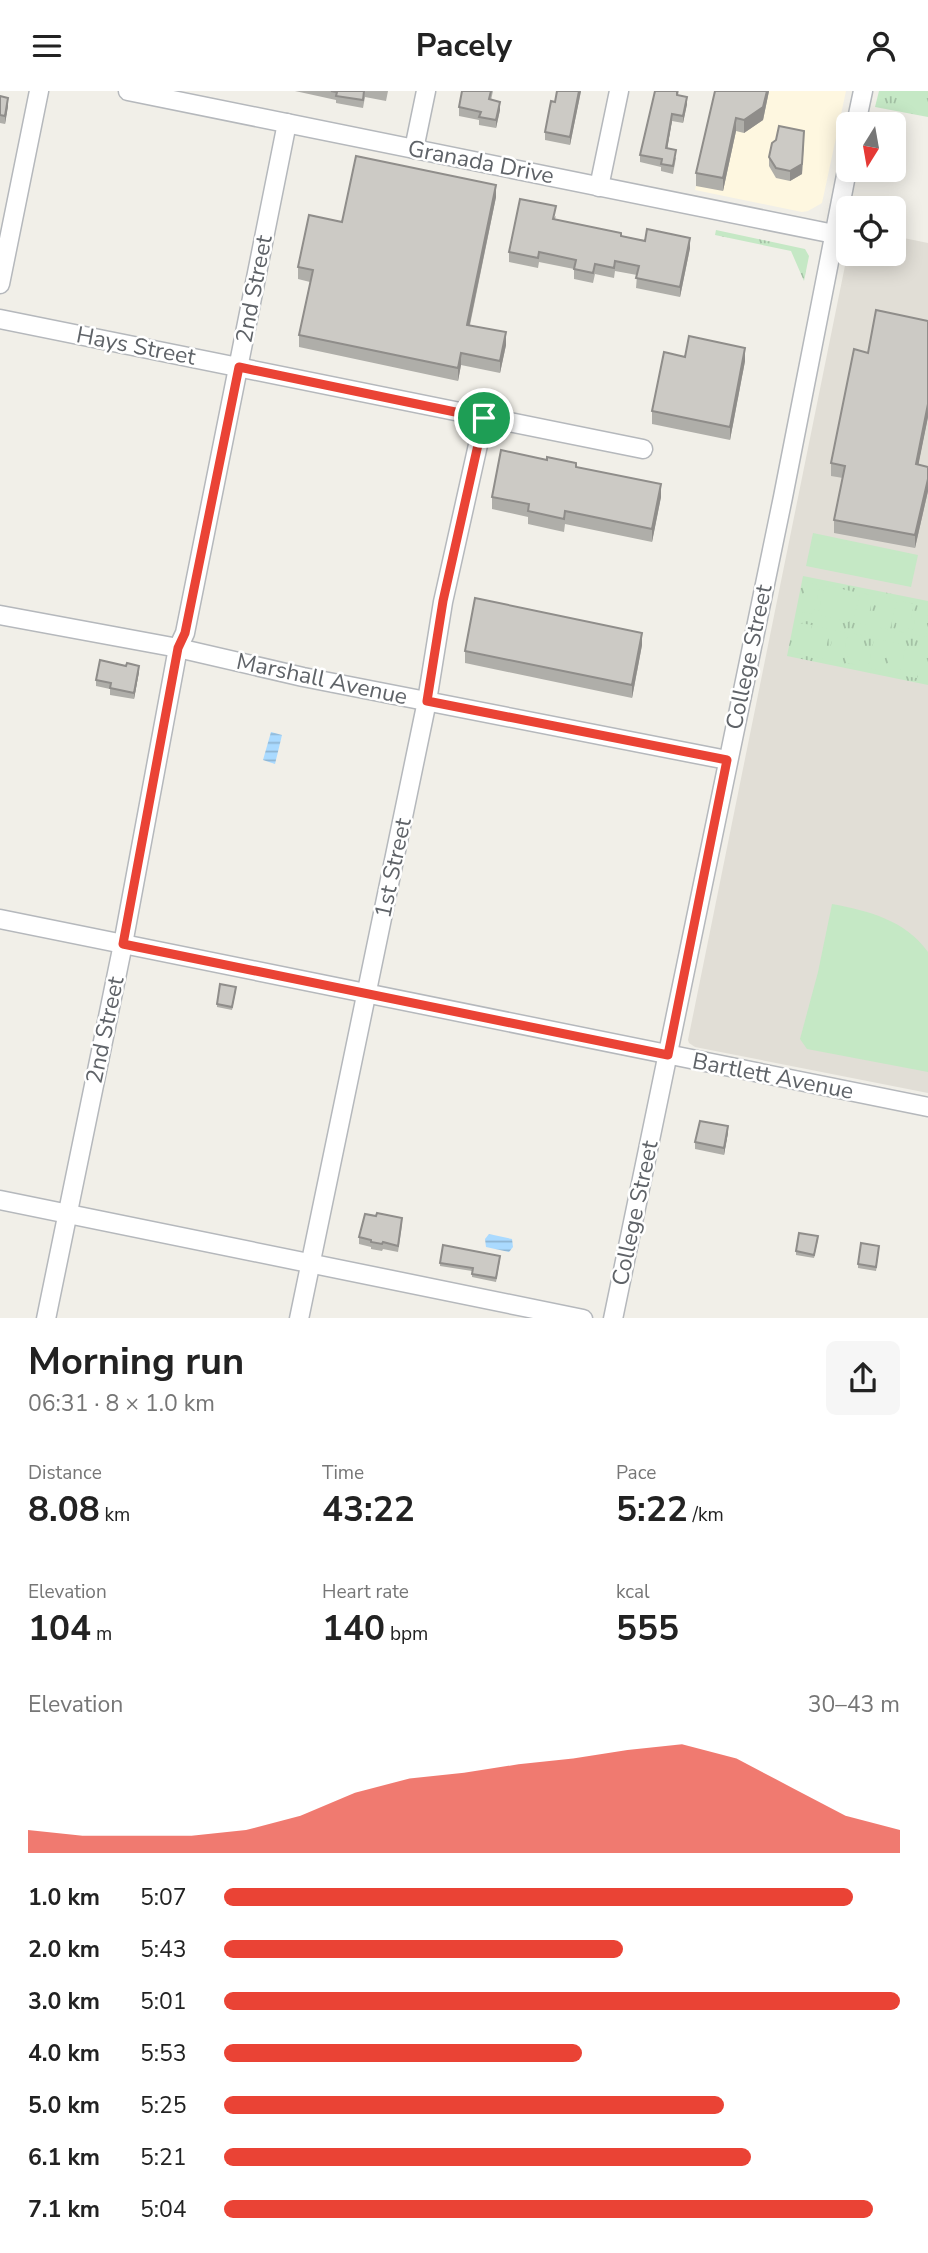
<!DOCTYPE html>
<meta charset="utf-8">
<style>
:root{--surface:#fff;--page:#f6f6f6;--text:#222;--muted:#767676;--accent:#ea4335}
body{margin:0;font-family:"Nunito Sans",sans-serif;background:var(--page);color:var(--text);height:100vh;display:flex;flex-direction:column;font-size:26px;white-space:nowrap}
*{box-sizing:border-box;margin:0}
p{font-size:23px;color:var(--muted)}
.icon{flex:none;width:38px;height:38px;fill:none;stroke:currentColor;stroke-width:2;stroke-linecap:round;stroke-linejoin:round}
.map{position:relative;height:1227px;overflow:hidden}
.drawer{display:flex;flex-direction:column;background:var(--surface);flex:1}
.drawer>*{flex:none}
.needle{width:46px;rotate:191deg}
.buttons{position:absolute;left:836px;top:21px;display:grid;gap:14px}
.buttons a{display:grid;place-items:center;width:70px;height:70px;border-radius:10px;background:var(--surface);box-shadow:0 4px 18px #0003;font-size:35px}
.pin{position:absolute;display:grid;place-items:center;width:60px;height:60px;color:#fff;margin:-30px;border:4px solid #fff;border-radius:50%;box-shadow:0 2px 7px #0007}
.round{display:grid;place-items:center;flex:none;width:74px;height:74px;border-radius:10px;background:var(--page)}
.head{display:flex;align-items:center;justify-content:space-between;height:119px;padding:0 28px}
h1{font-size:38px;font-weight:700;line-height:52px}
.stats{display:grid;grid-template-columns:repeat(3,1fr);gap:10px;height:119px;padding:7px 28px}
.stats div{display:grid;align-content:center}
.stats b{font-size:35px;font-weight:700}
.stats small{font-size:19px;font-weight:400}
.stats p{font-size:19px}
.chart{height:196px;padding:14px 28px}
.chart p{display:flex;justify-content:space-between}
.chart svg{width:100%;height:126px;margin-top:7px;fill:var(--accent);opacity:.7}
ul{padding:0 28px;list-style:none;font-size:23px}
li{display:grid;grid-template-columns:112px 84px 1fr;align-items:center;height:52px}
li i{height:18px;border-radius:9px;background:var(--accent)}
header{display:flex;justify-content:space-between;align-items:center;height:91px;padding:0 28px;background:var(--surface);font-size:32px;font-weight:700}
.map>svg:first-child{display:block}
.commercial{fill:#fef7e0}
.education{fill:#e1ded6}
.grass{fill:url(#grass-tufts)}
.pitch{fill:#c5e8c5}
.water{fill:url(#water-rules)}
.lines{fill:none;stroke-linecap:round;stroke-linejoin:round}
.minor-casing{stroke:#b5b8bc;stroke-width:21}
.minor{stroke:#fff;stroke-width:18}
.wall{fill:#afaea9}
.shaded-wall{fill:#8f8d8a}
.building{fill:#cccac5;stroke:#8f8d8a;stroke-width:2}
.route-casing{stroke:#fff;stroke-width:14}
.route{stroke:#ea4335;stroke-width:9}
.labels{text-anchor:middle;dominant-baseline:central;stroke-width:5;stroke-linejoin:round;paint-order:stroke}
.street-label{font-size:23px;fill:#5f6368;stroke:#fff}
</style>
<header><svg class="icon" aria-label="menu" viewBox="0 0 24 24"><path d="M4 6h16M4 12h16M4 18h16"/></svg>Pacely<svg class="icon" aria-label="person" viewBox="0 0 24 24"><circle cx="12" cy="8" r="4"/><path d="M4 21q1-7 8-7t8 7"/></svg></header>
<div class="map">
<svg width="928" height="1228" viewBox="0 0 928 1228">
<defs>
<pattern id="grass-tufts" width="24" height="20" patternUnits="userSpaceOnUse" patternTransform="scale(1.75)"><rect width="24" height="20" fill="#c5e8c5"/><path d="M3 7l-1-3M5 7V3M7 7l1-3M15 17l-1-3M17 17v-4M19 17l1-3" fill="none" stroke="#a3c0a4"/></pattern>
<pattern id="water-rules" width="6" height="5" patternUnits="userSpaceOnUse" patternTransform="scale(1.75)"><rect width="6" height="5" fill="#aadaff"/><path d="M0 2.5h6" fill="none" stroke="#8eb4d2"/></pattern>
</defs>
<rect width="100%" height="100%" fill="#f1efe8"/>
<!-- commercial -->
<polygon class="commercial" points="717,0 846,0 822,112 808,120 802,121 695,99"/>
<!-- education -->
<polygon class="education" points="894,145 928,152 928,1002 695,956 689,952 688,949 849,155 849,163 894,163"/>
<!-- grass -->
<g class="grass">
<polygon points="879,0 928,0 928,26 875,16"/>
<polygon points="716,139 805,158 809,165 804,190 791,160 715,144"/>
<polygon points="803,485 928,510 928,594 787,565"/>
</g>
<!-- pitch -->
<g class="pitch">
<polygon points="813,442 918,464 911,496 806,475"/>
<polygon points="806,491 820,494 814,523 800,521"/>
<polygon points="824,495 838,497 832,527 818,524"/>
<polygon points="842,498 855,501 849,531 836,528"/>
<polygon points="860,502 873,504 867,534 853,531"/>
<polygon points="883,506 897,509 890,539 877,536"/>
<polygon points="901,510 914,513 908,542 895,540"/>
<polygon points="918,514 928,516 926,546 912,543"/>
<polygon points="799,532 812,534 806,564 793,562"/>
<polygon points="816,535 830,538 824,568 810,565"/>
<polygon points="834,539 848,542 842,571 828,569"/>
<polygon points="852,542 865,545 859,574 846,572"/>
<polygon points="874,548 888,550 882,580 868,577"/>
<polygon points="892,551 906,554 900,583 886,581"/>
<polygon points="910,555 923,557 917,587 904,585"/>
<path d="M 832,813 C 869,820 905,829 928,861 L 928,981 L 807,958 L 800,948 L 818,881 Z"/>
</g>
<!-- water -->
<g class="water">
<polygon points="271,641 282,644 275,673 263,669"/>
<polygon points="489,1143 512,1148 513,1156 509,1161 486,1156 485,1148"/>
</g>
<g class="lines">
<!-- minor casing -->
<g class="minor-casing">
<g id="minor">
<polyline points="128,0 834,143"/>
<polyline points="856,33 863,0"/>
<polyline points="414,58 426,0"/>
<polyline points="599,96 619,0"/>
<polyline points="0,193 39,0"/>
<polyline points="0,228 643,358"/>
<polyline points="0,524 178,557 303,586 727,669"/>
<polyline points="0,828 928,1016"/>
<polyline points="0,1109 583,1228"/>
<polyline points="46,1228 123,853 178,557 185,542 287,32"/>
<polyline points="299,1228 427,610 443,511 484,327"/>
<polyline points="613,1228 783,406 849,69"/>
</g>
</g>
<!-- minor -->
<use href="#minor" class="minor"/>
</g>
<!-- wall -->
<g class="wall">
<polygon points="295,0 388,0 386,10 365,6 363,17 336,12 336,9"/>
<polygon points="462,0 493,0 491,9 500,19 496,37 479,34 479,29 459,25 459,16"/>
<polygon points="581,0 570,54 545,49 545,41 555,11"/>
<polygon points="655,0 679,0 678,4 687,13 683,32 672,30 667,58 676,67 673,83 661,80 661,76 640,71 640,64"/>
<polygon points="715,0 769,0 763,29 744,42 736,40 723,100 696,95 696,82"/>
<polygon points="0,5 8,15 5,33 0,32"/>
<polygon points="804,50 802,83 790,90 776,87 769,75 769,66"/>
<polygon points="496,106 470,234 506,254 500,282 461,274 458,290 299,256 299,244 310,191 298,188 298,176 342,131"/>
<polygon points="556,125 555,128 621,145 690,157 680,206 636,197 637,184 615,180 614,187 595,183 593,192 574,188 574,178 539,171 538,177 509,171 509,161"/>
<polygon points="928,230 928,326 918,374 928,376 928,400 915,457 834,442 834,429 843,387 831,385 831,372 868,262"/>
<polygon points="685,266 745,270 730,349 652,333 652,320"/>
<polygon points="576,376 661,406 652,451 565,433 564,441 528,433 528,426 492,418 492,406"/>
<polygon points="642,554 632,607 465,572 465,560"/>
<polygon points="139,581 134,608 110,604 110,598 96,595 96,589"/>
<polygon points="236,899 232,919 217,916 217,913"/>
<polygon points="728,1042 724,1064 695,1058 695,1051"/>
<polygon points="402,1134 398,1161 383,1158 382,1160 371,1158 371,1156 359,1153 359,1146"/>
<polygon points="818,1148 814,1167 796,1164 796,1160"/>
<polygon points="879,1158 876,1180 858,1177 858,1173"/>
<polygon points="500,1169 496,1191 472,1186 472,1180 440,1175 440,1172"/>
</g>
<!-- shaded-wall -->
<g class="shaded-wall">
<polygon points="579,0 581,0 570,54 570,46"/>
<polygon points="767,0 769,0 763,29 744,42 744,29"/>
<polygon points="687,6 687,13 683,32 683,25"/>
<polygon points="8,7 8,15 5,33 5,25"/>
<polygon points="500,11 500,19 496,37 496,29"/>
<polygon points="672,23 672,30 666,65 666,57"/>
<polygon points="736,27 736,40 723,100 723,87"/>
<polygon points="804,40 802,83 790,90 790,80"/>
<polygon points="496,94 496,106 467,246 467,234"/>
<polygon points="690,147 690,157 680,206 680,196"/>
<polygon points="506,241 506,254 500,282 500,270"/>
<polygon points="745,257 745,270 730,349 730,336"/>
<polygon points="461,262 461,274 458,290 458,277"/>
<polygon points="928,313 928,326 916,386 916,373"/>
<polygon points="928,388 928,400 915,457 915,444"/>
<polygon points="661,393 661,406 652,451 652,438"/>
<polygon points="642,542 642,554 632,607 632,594"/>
<polygon points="139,575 139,581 134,608 134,602"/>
<polygon points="728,1035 728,1042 724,1064 724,1057"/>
</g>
<!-- building -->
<g class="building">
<polygon points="331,0 364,0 363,9 336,5 337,1"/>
<polygon points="462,0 491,0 489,8 500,11 496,29 479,26 481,21 459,16"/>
<polygon points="557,0 579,0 570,46 545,41 551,10 555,11"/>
<polygon points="655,0 677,0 677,4 687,6 683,25 672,23 666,57 676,59 673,75 661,73 662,68 640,64"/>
<polygon points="715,0 767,0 763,16 744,29 736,27 723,87 696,82"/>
<polygon points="0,5 8,7 5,25 0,24 0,25"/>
<polygon points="779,35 804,40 802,73 790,80 776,77 769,66 772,52 776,49"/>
<polygon points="356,65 496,94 467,234 506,241 500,270 461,262 458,277 299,244 313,179 298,176 309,124 342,131"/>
<polygon points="520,108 556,115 553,128 621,142 621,145 645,150 647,138 690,147 680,196 636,187 639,175 615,170 614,177 595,173 593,182 574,178 576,169 539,161 538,167 509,161"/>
<polygon points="876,219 928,230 928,313 916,373 928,376 928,388 915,444 834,429 845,375 831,372 854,258 868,262"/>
<polygon points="689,245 745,257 730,336 652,320 664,261 685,266"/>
<polygon points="501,359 547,369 547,366 576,372 576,376 661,393 652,438 565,420 564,428 528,420 529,413 492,406"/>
<polygon points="475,507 642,542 632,594 465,560"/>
<polygon points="100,569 126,575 127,572 139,575 134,602 110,597 111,592 96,589"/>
<polygon points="220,893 236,896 232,916 217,913"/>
<polygon points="700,1030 728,1035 724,1057 695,1051"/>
<polygon points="377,1122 402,1127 398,1155 383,1151 382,1153 371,1151 371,1149 359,1146 365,1123 376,1125"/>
<polygon points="799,1142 818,1145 814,1164 796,1160"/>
<polygon points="861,1152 879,1155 876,1176 858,1173"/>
<polygon points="443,1154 500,1165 496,1187 472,1183 473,1177 440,1172"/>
</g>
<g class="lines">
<!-- route casing -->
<g class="route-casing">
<polygon id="route" points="239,276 484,327 443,510 427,610 727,669 668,964 123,853 178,557 185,542"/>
</g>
<!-- route -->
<use href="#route" class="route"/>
</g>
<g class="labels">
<!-- street labels -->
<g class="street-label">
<text transform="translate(481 71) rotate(11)">Granada Drive</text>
<text transform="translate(254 198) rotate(-79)">2nd Street</text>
<text transform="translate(136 255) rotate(11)">Hays Street</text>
<text transform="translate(749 566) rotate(-78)">College Street</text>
<text transform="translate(322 588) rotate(12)">Marshall Avenue</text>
<text transform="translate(393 777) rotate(-78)">1st Street</text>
<text transform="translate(105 939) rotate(-78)">2nd Street</text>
<text transform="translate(773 985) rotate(11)">Bartlett Avenue</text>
<text transform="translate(635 1122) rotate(-78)">College Street</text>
</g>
</g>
</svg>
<div class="buttons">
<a><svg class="needle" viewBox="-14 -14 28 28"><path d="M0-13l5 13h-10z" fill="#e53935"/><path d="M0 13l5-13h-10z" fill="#767676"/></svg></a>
<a><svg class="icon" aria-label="locate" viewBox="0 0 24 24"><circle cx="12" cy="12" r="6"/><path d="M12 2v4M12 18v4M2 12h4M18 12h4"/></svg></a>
</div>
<div class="pin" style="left:484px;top:327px;background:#1e9e55"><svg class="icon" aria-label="arrive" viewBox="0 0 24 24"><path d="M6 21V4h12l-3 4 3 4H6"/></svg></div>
</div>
<section class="drawer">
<div class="head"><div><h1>Morning run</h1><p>06:31 · 8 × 1.0 km</p></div><a class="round"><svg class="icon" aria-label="share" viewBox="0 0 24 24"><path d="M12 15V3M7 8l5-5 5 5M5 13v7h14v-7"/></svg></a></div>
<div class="stats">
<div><p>Distance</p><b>8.08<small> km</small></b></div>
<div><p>Time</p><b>43:22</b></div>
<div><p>Pace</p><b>5:22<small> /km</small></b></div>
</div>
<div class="stats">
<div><p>Elevation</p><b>104<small> m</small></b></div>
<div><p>Heart rate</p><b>140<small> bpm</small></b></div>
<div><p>kcal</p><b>555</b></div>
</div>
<div class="chart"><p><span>Elevation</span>30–43 m</p>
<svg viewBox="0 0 160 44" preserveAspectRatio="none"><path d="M0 44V36L10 38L20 38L30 38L40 36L50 31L60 23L70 18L80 16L90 13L100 11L110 8L120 6L130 11L140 21L150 31L160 36V44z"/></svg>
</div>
<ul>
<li><b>1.0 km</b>5:07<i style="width:93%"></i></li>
<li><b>2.0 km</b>5:43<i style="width:59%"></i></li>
<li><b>3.0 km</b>5:01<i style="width:100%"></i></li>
<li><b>4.0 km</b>5:53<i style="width:53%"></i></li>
<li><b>5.0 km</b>5:25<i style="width:74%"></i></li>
<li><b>6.1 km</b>5:21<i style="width:78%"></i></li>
<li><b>7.1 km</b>5:04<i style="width:96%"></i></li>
</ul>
</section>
